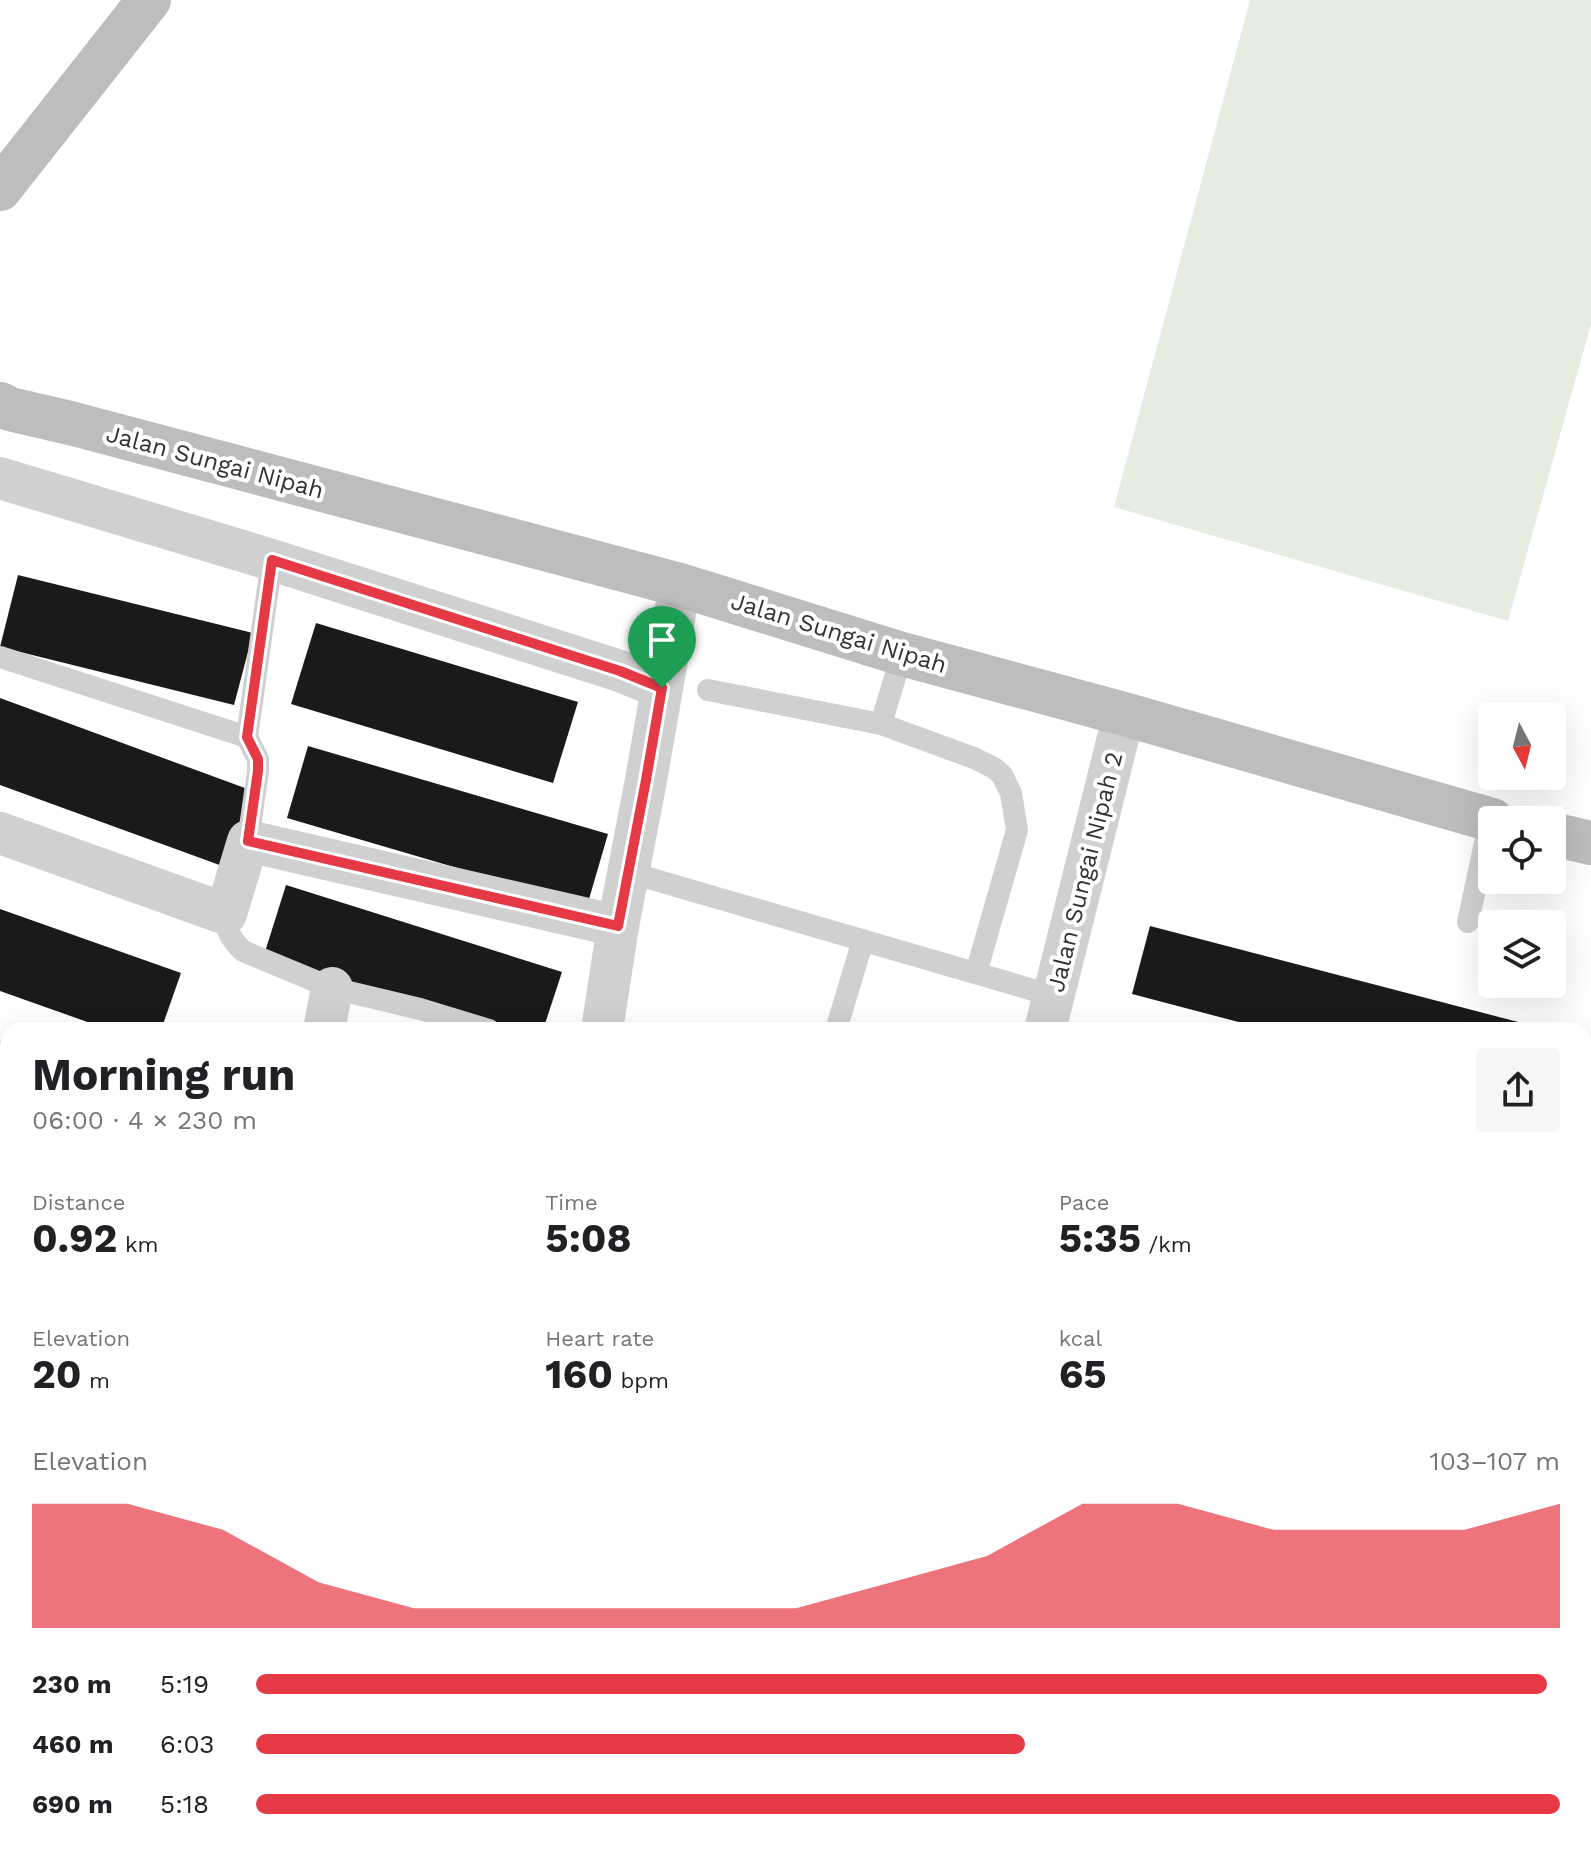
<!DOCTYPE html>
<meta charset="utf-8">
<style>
:root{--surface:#fff;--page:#f6f6f6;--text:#202124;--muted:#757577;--accent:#e63946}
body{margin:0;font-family:"Work Sans",sans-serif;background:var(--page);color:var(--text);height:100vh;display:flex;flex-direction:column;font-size:30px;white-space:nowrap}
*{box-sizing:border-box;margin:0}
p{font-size:26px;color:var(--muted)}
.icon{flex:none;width:44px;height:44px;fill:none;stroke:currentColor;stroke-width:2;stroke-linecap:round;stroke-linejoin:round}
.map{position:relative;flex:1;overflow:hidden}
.panel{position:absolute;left:0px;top:1022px;width:1592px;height:830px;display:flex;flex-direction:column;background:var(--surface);border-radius:24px 24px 0 0;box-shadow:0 8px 32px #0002}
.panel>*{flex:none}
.needle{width:52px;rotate:173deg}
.tools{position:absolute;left:1478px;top:702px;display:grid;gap:16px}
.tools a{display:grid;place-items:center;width:88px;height:88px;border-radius:8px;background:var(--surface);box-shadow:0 8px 32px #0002;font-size:40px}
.pin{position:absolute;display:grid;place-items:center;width:68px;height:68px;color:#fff;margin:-82px -34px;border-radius:50% 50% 50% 0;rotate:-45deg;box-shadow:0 0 8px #0007}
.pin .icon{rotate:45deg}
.round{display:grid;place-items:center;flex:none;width:84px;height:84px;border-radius:8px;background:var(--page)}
.headline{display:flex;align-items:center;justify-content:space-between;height:136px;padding:0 32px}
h1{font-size:44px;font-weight:700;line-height:60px}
.figures{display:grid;grid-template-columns:repeat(3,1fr);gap:12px;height:136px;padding:8px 32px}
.figures div{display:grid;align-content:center}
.figures b{font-size:40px;font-weight:700}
.figures small{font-size:22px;font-weight:400}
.figures p{font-size:22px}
.chart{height:224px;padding:16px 32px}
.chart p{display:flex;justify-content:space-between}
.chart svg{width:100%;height:144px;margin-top:8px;fill:var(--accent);opacity:.7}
ul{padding:0 32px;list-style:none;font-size:26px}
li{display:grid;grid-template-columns:128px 96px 1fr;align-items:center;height:60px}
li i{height:20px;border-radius:10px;background:var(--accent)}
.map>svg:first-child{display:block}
.green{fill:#e6ecdf}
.building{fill:#1a1a1a}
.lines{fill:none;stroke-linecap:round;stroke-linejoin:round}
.lane{stroke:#d0d0d0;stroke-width:22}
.street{stroke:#d0d0d0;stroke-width:42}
.secondary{stroke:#bdbdbd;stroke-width:44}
.route-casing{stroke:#fff;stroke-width:16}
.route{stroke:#e63946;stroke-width:10}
.labels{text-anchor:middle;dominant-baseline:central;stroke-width:8;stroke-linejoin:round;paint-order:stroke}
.street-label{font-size:24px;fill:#333;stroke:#fff}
</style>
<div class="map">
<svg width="1591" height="1851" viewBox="0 0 1591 1851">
<rect width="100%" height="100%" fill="#fff"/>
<!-- green -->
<polygon class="green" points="1250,0 1591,0 1591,324 1508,621 1114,507"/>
<!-- building -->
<g class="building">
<polygon points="18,575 253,633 234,705 0,647"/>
<polygon points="316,623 578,702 553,783 291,704"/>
<polygon points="0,698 253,791 225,867 0,785"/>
<polygon points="308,746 608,834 587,906 287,818"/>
<polygon points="286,885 562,972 543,1030 503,1030 264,955"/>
<polygon points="0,909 181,973 161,1030 110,1030 0,991"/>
<polygon points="1150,926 1545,1029 1545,1030 1269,1030 1132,994"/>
<polygon points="7,1253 8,1253 8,1272 2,1270"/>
<polygon points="0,1309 8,1311 8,1395 0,1393"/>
<polygon points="0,1447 8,1449 8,1548 0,1546"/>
<polygon points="942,1844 1013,1844 1011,1851 941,1851"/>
<polygon points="1075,1844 1149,1844 1148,1851 1073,1851"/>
</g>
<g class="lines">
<!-- lane -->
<g class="lane">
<polyline points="0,657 247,737"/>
<polyline points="708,690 881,724 974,758 994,768 1002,775 1011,793 1017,830 976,973"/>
<polyline points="881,724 902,654"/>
<polyline points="248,841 258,771 258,759 247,737 272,560"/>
<polyline points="628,872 1054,996"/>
<path d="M 226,914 C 224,930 233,941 243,951 L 332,988 L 420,1009 L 489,1030"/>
<polyline points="1468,922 1490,820"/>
<polyline points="836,1030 863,940"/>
<polyline points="0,1287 8,1288"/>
<polyline points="0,1789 8,1788"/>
<polyline points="1040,1851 1042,1844"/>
</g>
<!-- street -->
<g class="street">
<polyline points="0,478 272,560 620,671 662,688"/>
<polyline points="0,833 226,914 248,841 618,926"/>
<polyline points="324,1030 332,988"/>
<polyline points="602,1030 618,926 646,780 680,585"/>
<polyline points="1045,1030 1124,714"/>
<polyline points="0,1063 1,1061"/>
<polyline points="0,1160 8,1162"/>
<polyline points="1584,1289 1591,1259"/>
<polyline points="0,1415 8,1417"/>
<polyline points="458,1851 459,1844"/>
<polyline points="814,1851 815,1844"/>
<polyline points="863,1851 864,1844"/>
<polyline points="1208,1851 1210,1844"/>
<polyline points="1456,1851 1457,1844"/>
</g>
<!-- secondary -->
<g class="secondary">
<polyline points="0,189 149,0"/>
<polyline points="0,404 10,409 74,424 680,585 902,654 1124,714 1492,820"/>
<polyline points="1552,834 1591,843"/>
</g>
</g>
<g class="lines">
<!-- route casing -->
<g class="route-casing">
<polygon id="route" points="272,560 620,671 662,688 646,780 618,926 248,841 258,771 258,759 247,737"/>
</g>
<!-- route -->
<use href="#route" class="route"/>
</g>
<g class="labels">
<!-- street labels -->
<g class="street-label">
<text transform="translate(215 462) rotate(15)">Jalan Sungai Nipah</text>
<text transform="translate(839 633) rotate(17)">Jalan Sungai Nipah</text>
<text transform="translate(1085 872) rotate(-76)">Jalan Sungai Nipah 2</text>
</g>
</g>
</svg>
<div class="tools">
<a><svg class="needle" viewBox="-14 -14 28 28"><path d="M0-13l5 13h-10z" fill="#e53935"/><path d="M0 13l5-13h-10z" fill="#757577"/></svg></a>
<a><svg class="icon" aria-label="locate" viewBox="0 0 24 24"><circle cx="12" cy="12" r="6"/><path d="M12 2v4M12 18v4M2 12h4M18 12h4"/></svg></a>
<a><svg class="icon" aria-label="layers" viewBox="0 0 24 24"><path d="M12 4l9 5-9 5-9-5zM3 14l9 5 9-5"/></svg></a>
</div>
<div class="pin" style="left:662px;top:688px;background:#1e9e55"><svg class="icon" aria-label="arrive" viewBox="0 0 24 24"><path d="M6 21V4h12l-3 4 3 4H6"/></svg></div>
<section class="panel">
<div class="headline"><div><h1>Morning run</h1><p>06:00 · 4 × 230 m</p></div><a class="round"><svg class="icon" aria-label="share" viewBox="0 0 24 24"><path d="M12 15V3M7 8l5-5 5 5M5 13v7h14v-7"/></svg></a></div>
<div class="figures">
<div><p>Distance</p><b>0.92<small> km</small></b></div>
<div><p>Time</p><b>5:08</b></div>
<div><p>Pace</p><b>5:35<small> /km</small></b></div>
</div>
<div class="figures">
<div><p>Elevation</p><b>20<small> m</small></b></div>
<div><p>Heart rate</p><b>160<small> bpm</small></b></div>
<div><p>kcal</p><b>65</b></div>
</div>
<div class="chart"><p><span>Elevation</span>103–107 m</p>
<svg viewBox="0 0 160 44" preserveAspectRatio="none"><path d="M0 44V6L10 6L20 14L30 30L40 38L50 38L60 38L70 38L80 38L90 30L100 22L110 6L120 6L130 14L140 14L150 14L160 6V44z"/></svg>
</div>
<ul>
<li><b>230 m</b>5:19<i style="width:99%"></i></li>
<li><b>460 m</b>6:03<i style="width:59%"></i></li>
<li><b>690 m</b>5:18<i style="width:100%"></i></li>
</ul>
</section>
</div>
